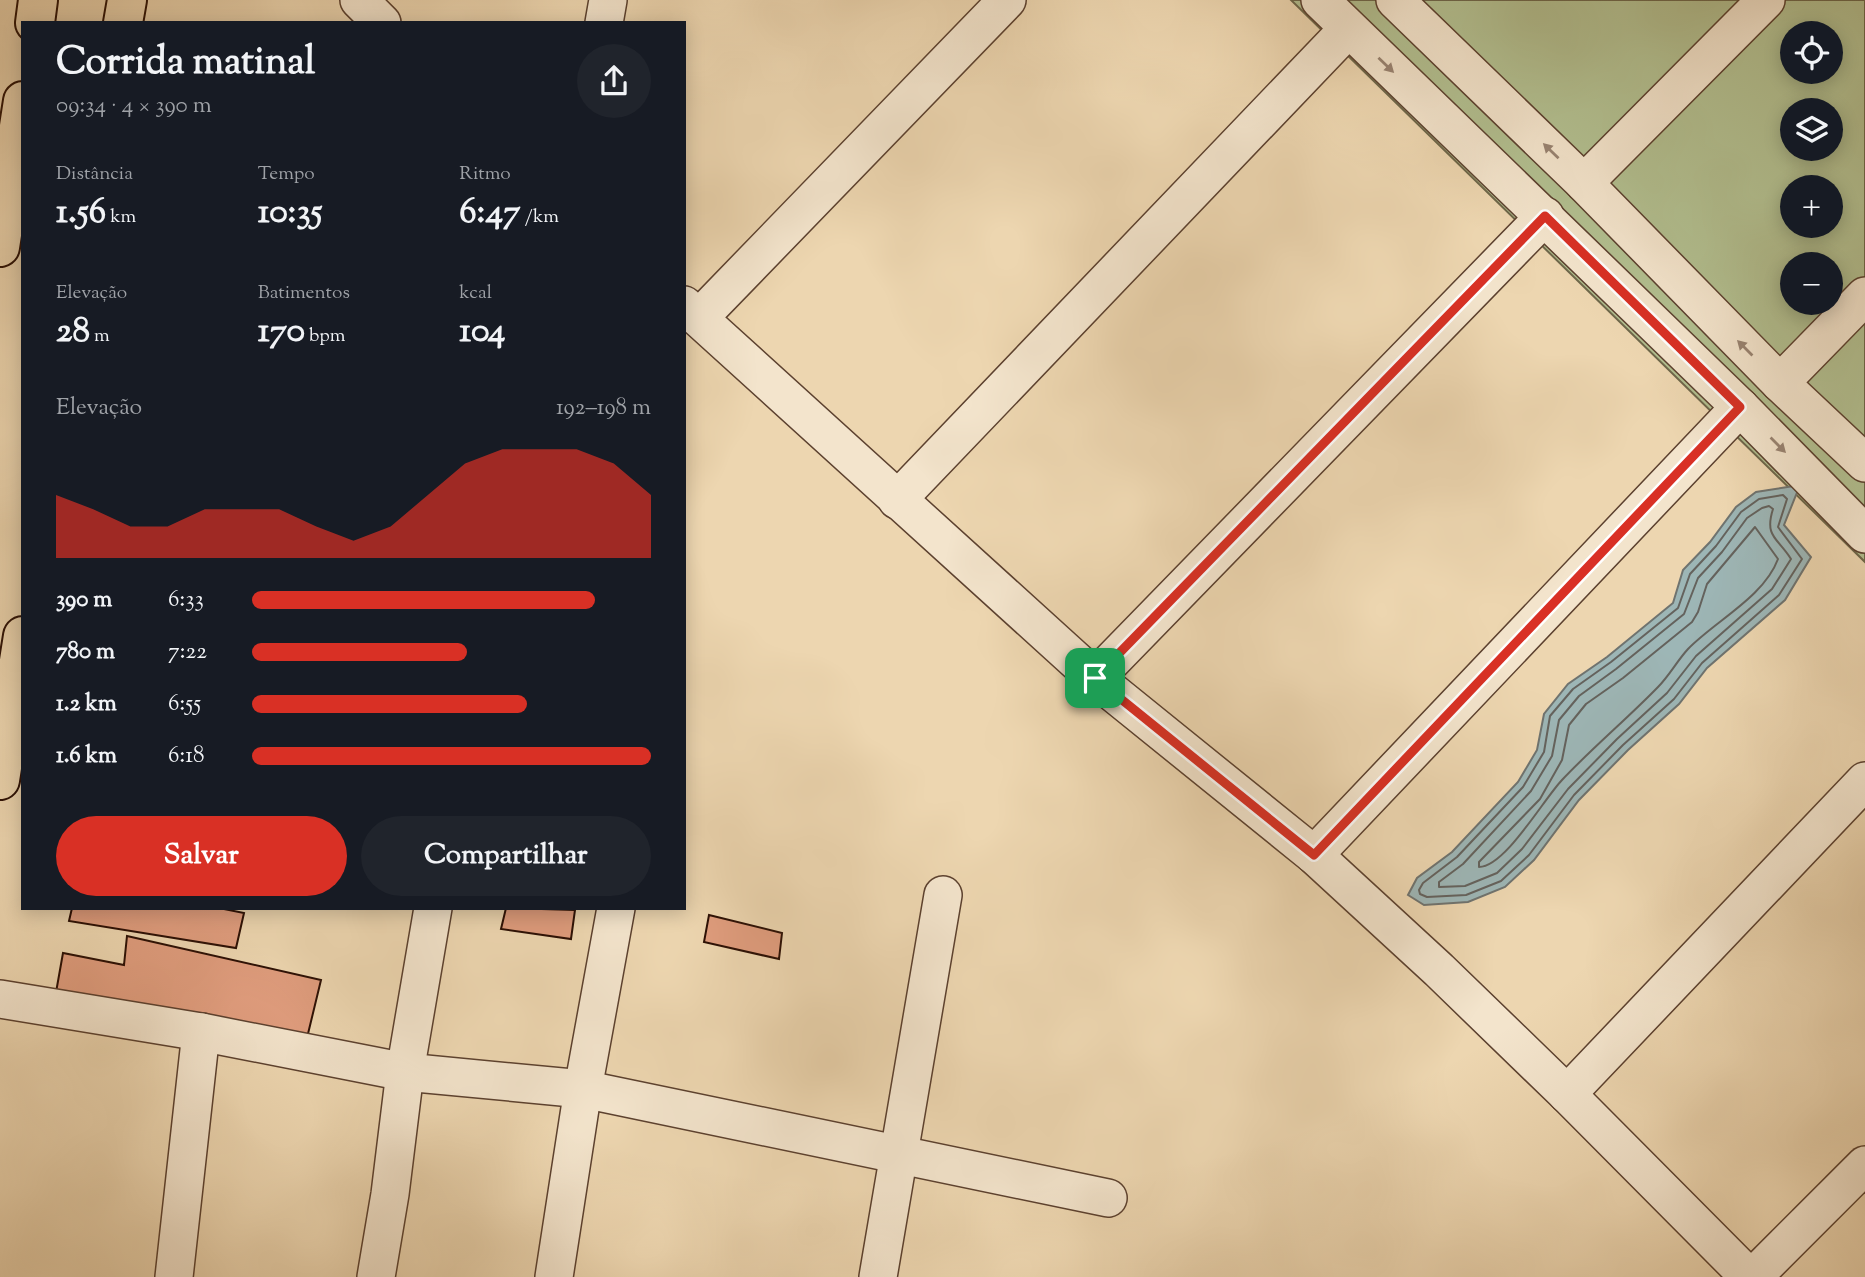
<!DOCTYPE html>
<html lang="pt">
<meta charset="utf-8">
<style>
:root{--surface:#171b24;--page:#20242c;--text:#f1f3f6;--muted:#9ea1a6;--accent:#d93025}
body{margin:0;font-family:"Sorts Mill Goudy",serif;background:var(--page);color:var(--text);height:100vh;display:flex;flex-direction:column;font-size:26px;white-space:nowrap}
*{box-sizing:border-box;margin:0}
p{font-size:23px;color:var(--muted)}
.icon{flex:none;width:38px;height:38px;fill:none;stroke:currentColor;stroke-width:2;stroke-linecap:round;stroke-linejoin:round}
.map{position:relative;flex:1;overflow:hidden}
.details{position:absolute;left:21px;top:21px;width:665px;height:889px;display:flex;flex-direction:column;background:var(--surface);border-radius:0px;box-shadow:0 4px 18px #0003}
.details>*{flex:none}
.controls{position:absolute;left:1780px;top:21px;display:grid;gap:14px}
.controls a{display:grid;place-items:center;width:63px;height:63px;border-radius:50%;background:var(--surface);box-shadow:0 4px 18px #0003;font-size:35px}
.pin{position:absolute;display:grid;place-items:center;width:60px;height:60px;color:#fff;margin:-30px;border-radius:14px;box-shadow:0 4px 10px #0006}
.round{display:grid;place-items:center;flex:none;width:74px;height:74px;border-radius:37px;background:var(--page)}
.summary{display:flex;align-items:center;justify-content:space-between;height:119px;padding:0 35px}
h1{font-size:38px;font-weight:800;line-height:52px}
.figures{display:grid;grid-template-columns:repeat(3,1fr);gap:10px;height:119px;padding:7px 35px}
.figures div{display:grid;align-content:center}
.figures b{font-size:35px;font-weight:800}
.figures small{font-size:19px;font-weight:400}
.figures p{font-size:19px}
.chart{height:196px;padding:14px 35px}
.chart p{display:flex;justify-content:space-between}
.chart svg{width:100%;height:126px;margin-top:7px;fill:var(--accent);opacity:.7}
.action{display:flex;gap:14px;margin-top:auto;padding:14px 35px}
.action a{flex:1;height:80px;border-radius:42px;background:var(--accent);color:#fff;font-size:28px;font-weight:800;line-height:80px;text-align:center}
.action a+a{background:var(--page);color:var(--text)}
ul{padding:0 35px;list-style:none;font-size:23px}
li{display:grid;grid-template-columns:112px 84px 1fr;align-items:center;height:52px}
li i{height:18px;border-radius:9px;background:var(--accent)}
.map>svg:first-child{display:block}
.green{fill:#b2bf90;stroke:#6e674a;stroke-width:2;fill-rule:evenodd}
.water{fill:#9db6b6;stroke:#6f736f;stroke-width:2}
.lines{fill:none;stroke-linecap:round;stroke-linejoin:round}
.shore{stroke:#64625d;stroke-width:2}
.building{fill:#e09d7e;stroke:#2b0f04;stroke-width:2}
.minor-casing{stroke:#5c412f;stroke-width:40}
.trunk-casing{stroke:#2b0f04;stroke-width:42}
.minor{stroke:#f3e4cc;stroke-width:37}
.trunk{stroke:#edd6b0;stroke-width:38}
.oneway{fill:#998472}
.route-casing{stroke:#fff;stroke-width:14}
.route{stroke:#d93025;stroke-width:9}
</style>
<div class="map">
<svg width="1865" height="1277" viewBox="0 0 1865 1277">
<rect width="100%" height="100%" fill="#edd6b0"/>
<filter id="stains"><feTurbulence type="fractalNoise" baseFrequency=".00286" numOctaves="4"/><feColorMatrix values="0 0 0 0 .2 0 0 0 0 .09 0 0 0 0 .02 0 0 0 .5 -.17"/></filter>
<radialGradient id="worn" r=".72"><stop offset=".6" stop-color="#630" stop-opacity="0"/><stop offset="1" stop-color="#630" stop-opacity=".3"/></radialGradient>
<!-- green -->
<path class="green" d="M 1291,0 L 1865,0 L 1865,562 ZM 1792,33 L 1830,33 L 1830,72 L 1792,72 ZM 1792,110 L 1830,110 L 1830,149 L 1792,149 ZM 1792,187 L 1830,187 L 1830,226 L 1792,226 ZM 1792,264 L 1830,264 L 1830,303 L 1792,303 Z"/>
<!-- water -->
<polygon class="water" points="1800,485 1784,525 1811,557 1785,600 1707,668 1679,704 1628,750 1579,800 1534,860 1505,887 1468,902 1424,905 1408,895 1417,878 1452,852 1518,782 1537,750 1544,714 1568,684 1607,657 1673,603 1683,570 1710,542 1736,507 1756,492"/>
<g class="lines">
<!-- shore -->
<g class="shore">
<polygon points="1783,495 1787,499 1778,527 1802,559 1779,595 1702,663 1674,699 1623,745 1574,795 1529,855 1501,881 1466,895 1427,897 1420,894 1419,890 1423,883 1457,857 1523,787 1544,752 1550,716 1573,689 1611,662 1678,608 1690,574 1716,546 1741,512 1759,499"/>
<path d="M 1769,506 L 1773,509 C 1764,537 1778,538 1791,559 L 1772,589 L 1696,656 L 1667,693 L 1617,739 L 1568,789 L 1522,849 L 1497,873 L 1465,886 L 1439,887 L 1439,882 L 1463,864 L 1531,791 L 1552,756 L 1559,720 L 1579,696 L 1616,669 L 1684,614 L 1698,578 L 1722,552 L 1747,518 L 1762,508 Z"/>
<path d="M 1755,527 L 1778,559 C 1764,597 1715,621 1688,649 C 1677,661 1669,676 1658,687 C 1627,719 1592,748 1562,780 C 1543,800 1505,867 1479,867 L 1479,862 L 1540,799 L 1562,760 L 1569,725 L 1586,704 L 1623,678 L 1692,622 L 1698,612 L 1707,584 Z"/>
</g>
</g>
<!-- building -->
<g class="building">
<polygon points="72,908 219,908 244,913 236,948 69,921"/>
<polygon points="506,908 575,910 571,939 501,929"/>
<polygon points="709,915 782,933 779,959 704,942"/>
<polygon points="127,936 321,980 306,1042 55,998 63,953 124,965"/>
</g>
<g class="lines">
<!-- minor casing -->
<g class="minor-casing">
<g id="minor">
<polyline points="359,0 382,23"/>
<polyline points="1320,0 1740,407 1865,534"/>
<polyline points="1395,0 1584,183 1780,383 1865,463"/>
<polyline points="604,23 608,0"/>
<polyline points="1584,183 1766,0"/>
<polyline points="684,305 1095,678 1314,855 1439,970 1567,1094 1749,1277"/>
<polyline points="699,318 1007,0"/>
<polyline points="1780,383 1865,296"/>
<polyline points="897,500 1348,29"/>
<polyline points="1095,678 1545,216"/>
<polyline points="1314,855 1740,407"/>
<polyline points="0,999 201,1032 405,1072 583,1089 1108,1198"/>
<polyline points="1567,1094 1865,781"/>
<polyline points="174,1277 201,1032"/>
<polyline points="376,1277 390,1194 405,1072 433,908"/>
<polyline points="554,1277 583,1089 616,908"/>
<polyline points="878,1277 943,895"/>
<polyline points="1753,1277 1865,1165"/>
</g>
</g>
<!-- trunk casing -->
<g class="trunk-casing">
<g id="trunk">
<polyline points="35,23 38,0"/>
<polyline points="123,23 127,0"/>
<polyline points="0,247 23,101"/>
<polyline points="0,780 23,636"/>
</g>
</g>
<!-- minor -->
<use href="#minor" class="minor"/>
<!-- trunk -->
<use href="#trunk" class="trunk"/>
</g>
<!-- one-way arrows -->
<defs><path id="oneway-solid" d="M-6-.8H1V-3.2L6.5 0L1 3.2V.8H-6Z" transform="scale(1.75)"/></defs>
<g class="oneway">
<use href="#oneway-solid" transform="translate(1386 65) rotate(44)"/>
<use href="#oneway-solid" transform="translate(1551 151) rotate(-136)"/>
<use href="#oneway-solid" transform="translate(1745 348) rotate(-135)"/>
<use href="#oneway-solid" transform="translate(1778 445) rotate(45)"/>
</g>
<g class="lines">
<!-- route casing -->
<g class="route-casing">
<polygon id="route" points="1545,216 1740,407 1314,855 1095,678"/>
</g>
<!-- route -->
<use href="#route" class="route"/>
</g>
<rect width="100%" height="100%" filter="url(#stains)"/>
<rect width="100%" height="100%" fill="url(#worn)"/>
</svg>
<div class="controls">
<a><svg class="icon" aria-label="locate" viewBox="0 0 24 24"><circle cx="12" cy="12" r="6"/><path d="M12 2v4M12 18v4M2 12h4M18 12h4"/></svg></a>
<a><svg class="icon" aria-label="layers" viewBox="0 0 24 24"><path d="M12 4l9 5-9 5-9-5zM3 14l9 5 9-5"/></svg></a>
<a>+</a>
<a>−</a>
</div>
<div class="pin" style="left:1095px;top:678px;background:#1e9e55"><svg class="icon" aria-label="arrive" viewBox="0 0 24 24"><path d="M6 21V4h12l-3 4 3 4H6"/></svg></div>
<section class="details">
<div class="summary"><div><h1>Corrida matinal</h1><p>09:34 · 4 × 390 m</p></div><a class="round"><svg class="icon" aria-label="share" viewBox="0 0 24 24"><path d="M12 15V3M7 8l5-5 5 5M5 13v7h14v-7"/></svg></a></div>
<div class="figures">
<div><p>Distância</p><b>1.56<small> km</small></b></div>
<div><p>Tempo</p><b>10:35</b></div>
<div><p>Ritmo</p><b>6:47<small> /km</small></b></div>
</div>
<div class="figures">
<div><p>Elevação</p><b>28<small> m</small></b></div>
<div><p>Batimentos</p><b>170<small> bpm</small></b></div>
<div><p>kcal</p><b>104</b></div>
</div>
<div class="chart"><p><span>Elevação</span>192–198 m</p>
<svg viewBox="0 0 160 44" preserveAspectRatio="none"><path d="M0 44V22L10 27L20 33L30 33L40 27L50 27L60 27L70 33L80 38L90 33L100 22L110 11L120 6L130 6L140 6L150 11L160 22V44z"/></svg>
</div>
<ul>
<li><b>390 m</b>6:33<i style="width:86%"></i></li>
<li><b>780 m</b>7:22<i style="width:54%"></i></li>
<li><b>1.2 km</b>6:55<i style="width:69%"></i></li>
<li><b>1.6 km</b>6:18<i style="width:100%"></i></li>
</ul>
<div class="action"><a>Salvar</a><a>Compartilhar</a></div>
</section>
</div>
